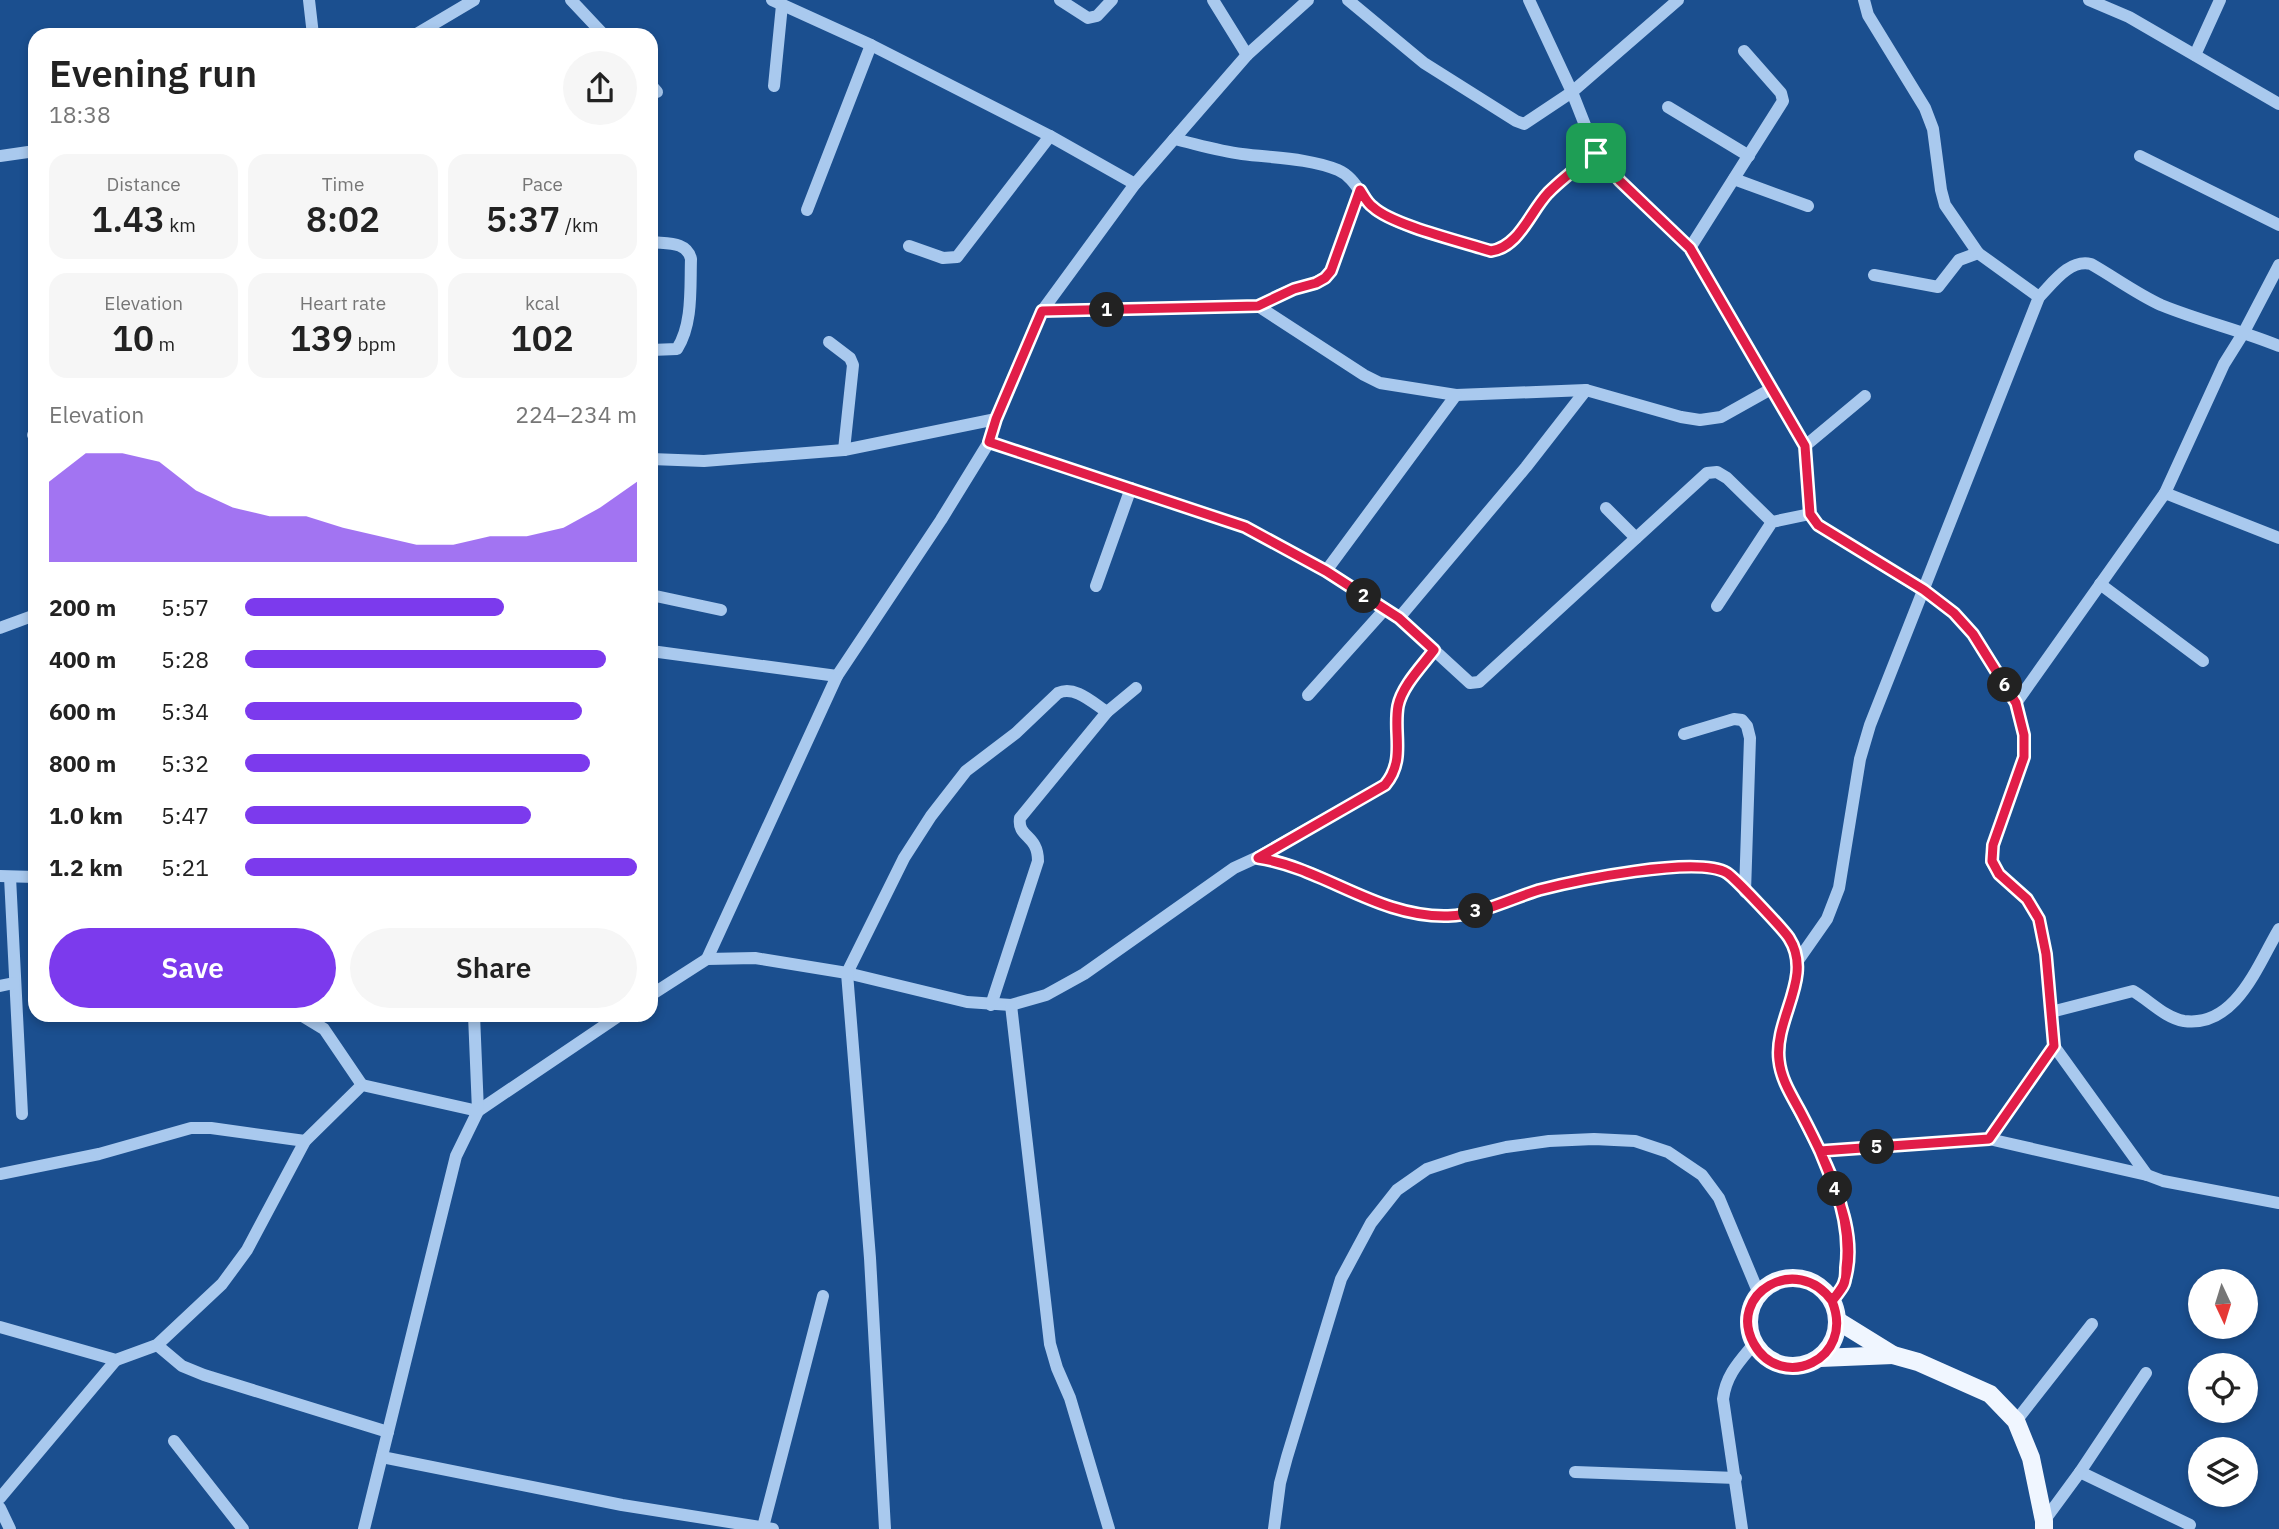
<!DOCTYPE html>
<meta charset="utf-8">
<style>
:root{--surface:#fff;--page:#f6f6f6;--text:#222;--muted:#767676;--accent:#7c3aed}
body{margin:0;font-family:"IBM Plex Sans",sans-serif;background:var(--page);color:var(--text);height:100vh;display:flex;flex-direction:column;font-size:26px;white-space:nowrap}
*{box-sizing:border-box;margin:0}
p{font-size:23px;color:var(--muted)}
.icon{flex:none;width:38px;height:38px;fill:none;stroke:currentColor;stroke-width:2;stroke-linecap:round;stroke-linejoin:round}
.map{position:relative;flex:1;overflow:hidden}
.sheet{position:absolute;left:28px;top:28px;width:630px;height:994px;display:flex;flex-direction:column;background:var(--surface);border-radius:21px;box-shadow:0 4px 10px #0003}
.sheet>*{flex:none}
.needle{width:46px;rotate:176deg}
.buttons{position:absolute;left:2188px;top:1269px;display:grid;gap:14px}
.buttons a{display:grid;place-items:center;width:70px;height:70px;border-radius:50%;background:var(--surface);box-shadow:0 4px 10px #0003;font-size:35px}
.pin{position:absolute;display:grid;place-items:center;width:60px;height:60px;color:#fff;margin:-30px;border-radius:14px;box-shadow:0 4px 10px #0006}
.km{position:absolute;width:35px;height:35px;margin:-18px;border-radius:50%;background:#222;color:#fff;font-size:19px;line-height:35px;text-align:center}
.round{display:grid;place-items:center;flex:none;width:74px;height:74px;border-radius:37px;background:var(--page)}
.head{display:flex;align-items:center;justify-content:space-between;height:119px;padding:0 21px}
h1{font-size:38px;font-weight:600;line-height:52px}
.stats{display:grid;grid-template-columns:repeat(3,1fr);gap:10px;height:119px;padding:7px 21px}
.stats div{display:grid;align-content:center;border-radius:18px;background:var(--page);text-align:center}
.stats b{font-size:35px;font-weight:600}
.stats small{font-size:19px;font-weight:400}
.stats p{font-size:19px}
.chart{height:196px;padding:14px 21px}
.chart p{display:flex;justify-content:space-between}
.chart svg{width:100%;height:126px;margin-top:7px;fill:var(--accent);opacity:.7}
.button{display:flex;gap:14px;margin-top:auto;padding:14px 21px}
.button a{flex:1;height:80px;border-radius:42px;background:var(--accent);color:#fff;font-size:28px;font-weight:600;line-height:80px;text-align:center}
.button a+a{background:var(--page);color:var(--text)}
ul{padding:0 21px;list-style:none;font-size:23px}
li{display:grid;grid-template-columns:112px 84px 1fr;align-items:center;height:52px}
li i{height:18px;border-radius:9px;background:var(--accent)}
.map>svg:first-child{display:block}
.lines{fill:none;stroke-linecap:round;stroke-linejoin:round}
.minor{stroke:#a9c9ee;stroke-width:12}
.major{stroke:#f0f6ff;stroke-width:18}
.route-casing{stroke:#fff;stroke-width:14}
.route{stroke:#e11d48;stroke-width:9}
</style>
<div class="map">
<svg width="2279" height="1529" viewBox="0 0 2279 1529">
<rect width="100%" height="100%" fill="#1b4f8f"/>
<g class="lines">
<!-- minor -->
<g class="minor">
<polyline points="309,0 313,35"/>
<polyline points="571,0 604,35"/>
<polyline points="772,0 871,45 1050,136 1135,184"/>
<polyline points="1060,0 1088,18 1097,16 1112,0"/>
<polyline points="1213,0 1247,55"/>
<polyline points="1348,0 1424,63 1516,121 1524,124 1572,92 1678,0"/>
<polyline points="1529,0 1572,92 1596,153 1621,181 1690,248 1805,446 1810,514 1818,525 1924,591 1954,613 1973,634 2016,703 2024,735 2024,757 1993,845 1991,861 1999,874 2027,899 2039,919 2046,954 2054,1046 2147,1175"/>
<polyline points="2089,0 2129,17 2279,104"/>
<polyline points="415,35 474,0"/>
<polyline points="2195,55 2220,0"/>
<polyline points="651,85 657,92"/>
<polyline points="774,86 782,5"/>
<polyline points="1668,107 1749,156"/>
<path d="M 1174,139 C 1196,144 1219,151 1242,154 C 1273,158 1309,158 1338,170 C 1357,178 1362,201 1379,212 C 1405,229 1459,241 1491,251 C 1519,247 1530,212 1548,193 C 1563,178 1579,166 1596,153"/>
<polyline points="0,156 35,151"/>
<polyline points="2140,156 2279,225"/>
<polyline points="1734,179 1808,206"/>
<polyline points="807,210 871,45"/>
<path d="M 651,242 C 667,244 687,241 691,259 C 690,288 693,324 677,349 L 651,350"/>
<polyline points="909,246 943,258 957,257 1050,136"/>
<polyline points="1690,248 1783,101 1781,93 1744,51"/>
<polyline points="1874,275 1938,287 1959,260 1978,253"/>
<path d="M 2039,297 C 2053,283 2069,259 2091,264 C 2114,277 2137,294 2161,305 C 2200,321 2240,330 2279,346"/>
<path d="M 1258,306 C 1270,300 1282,293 1295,289 C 1309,284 1321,283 1331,271 L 1360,190"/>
<polyline points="1042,311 1258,306 1364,375 1380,383 1456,395 1586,390 1681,417 1700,420 1721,417 1771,389"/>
<polyline points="829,342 850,358 853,365 844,450"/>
<polyline points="33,435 35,435"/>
<polyline points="1805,446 1865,396"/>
<polyline points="651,459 704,461 844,450 996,419"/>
<polyline points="2165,493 2224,364 2244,332 2279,265"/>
<polyline points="1606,508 1636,538"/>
<polyline points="1326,571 1456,395"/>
<polyline points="2100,584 2203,661"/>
<polyline points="1096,586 1131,488"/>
<polyline points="651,595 721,610"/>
<polyline points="1717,606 1772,522 1810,514"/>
<polyline points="1399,618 1526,467 1586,390"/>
<polyline points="0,628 35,615"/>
<polyline points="1434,650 1470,683 1479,682 1707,473 1717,472 1727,478 1772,522"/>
<polyline points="651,651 837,676"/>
<polyline points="1308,695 1385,609"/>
<polyline points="2016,703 2165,493 2279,538"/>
<polyline points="1684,734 1734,719 1742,720 1747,726 1750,738 1745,892"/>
<path d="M 1258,857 C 1324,868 1378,917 1448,916 C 1480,915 1510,899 1539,890 C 1574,881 1697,855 1727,873 C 1735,878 1783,929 1789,938 C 1814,977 1775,1018 1779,1060 C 1781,1078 1790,1093 1798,1109 C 1824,1158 1853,1211 1846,1268 C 1846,1272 1846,1279 1844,1283 C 1842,1289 1836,1296 1832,1301"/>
<polyline points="0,876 35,877"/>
<polyline points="10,877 22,1114"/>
<polyline points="707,959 837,676 941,520 989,442 996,419 1042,311 1135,184 1247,55 1308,0"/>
<polyline points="1799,959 1827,919 1839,888 1860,759 1870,725 2039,297 1978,253 1945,205 1941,190 1933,129 1925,108 1868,15 1864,0"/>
<polyline points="0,986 14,983"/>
<path d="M 651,995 L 707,959 L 755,958 L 847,973 L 967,1002 L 1011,1005 L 1046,995 L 1084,974 L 1234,868 L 1258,857 L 1385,785 C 1406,760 1393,734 1398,706 C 1402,686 1422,666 1434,650 L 1399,618 L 1326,571 L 1245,527 L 989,442"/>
<path d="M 991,1005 L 1038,861 C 1038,834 1017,838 1020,818 L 1107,712 L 1136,688"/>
<polyline points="1011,1005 1050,1344 1057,1368 1070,1398 1109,1529"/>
<path d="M 2051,1012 L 2133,991 C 2149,1000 2165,1018 2184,1021 C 2236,1028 2258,964 2279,929"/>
<polyline points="301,1015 324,1029 362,1085"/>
<polyline points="1989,1139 2147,1175 2163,1181 2279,1203"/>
<polyline points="1820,1151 1989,1139 2054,1046"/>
<polyline points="0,1174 99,1154 191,1128 211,1128 305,1141"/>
<polyline points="0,1327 116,1360 157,1345 222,1284 247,1250 305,1141 362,1085 478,1111 620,1015"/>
<polyline points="157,1345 182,1366 204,1375 388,1432"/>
<polyline points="2016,1421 2092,1324"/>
<polyline points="174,1441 243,1529"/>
<polyline points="382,1457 622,1505 773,1529"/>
<polyline points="1575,1472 1736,1478"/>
<polyline points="2080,1472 2190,1525"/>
<polyline points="0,1498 116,1360"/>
<polyline points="0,1508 10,1529"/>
<polyline points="2044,1521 2080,1472 2146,1373"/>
<polyline points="763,1527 823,1296"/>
<polyline points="364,1529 456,1156 478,1111 474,1015"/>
<path d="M 885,1529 L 870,1258 L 847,973 L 904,858 L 931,816 L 966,771 L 1016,733 L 1058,693 C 1075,685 1093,703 1107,712"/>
<polyline points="1274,1529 1280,1483 1287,1457 1341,1279 1371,1223 1397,1190 1427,1169 1463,1157 1506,1147 1549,1141 1594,1139 1635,1141 1668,1152 1702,1175 1719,1198 1759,1294"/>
<path d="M 1742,1529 L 1723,1399 C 1726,1375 1739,1362 1754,1344"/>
</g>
<!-- major -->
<g class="major">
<circle cx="1793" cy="1322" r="44"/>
<polyline points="1838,1321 1893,1355 1918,1362 1990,1394 2016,1421 2031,1458 2044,1521 2044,1529"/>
<polyline points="1820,1358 1893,1355"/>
</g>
</g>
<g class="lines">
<!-- route casing -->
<g class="route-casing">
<path id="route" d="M 1596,153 C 1579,166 1563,178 1548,193 C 1530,212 1519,247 1491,251 C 1463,242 1392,225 1373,207 C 1367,203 1364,196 1360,190 L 1331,271 L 1325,278 L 1316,283 L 1294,289 L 1258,306 L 1042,311 L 996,419 L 989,442 L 1245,527 L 1326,571 L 1399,618 L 1434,650 C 1422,666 1402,686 1398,706 C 1393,734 1406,760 1385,785 L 1258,858 C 1324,868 1378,918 1448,916 C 1480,915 1510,899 1539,890 C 1574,881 1697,855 1727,873 C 1735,878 1783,929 1789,938 C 1814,977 1774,1018 1779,1060 C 1781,1080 1792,1096 1801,1113 C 1826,1161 1853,1213 1846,1268 C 1846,1272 1846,1279 1844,1284 C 1842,1289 1836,1296 1832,1301 C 1797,1252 1726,1294 1754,1344 C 1781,1392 1856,1360 1832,1301 C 1836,1295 1842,1289 1844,1283 C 1859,1238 1836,1191 1820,1151 L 1989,1139 L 2054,1046 L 2046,954 L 2039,919 L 2027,899 L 1999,874 L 1992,861 L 1993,845 L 2024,757 L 2024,735 L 2016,703 L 1973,634 L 1954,613 L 1924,590 L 1818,525 L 1810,514 L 1805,446 L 1690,248 L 1620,181 L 1596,153"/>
</g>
<!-- route -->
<use href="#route" class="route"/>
</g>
</svg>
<div class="buttons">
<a><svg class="needle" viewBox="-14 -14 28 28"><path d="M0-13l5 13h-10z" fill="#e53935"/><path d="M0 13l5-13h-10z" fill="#767676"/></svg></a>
<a><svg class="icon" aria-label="locate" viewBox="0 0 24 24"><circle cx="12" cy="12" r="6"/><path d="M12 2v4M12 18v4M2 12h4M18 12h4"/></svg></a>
<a><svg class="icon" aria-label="layers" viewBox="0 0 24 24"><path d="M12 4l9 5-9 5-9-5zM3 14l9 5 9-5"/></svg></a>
</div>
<div class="pin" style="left:1596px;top:153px;background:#1e9e55"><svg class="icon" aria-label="arrive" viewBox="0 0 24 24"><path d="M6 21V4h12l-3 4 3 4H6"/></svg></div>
<b class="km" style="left:1107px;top:310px">1</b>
<b class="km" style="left:1364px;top:596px">2</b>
<b class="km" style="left:1476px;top:911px">3</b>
<b class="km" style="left:1835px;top:1189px">4</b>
<b class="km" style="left:1877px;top:1147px">5</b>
<b class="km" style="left:2005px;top:685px">6</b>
<section class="sheet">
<div class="head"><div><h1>Evening run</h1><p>18:38</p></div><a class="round"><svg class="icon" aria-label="share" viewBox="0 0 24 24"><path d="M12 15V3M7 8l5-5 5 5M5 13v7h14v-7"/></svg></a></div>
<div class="stats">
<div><p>Distance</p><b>1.43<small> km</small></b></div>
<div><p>Time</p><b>8:02</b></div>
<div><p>Pace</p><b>5:37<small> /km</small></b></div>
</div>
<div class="stats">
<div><p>Elevation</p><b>10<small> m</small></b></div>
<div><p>Heart rate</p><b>139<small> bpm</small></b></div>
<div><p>kcal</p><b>102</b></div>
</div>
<div class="chart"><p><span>Elevation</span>224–234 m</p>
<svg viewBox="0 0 160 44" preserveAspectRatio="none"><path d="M0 44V16L10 6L20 6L30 9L40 19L50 25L60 28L70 28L80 32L90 35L100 38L110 38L120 35L130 35L140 32L150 25L160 16V44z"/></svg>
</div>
<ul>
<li><b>200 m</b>5:57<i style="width:66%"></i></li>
<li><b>400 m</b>5:28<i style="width:92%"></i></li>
<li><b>600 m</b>5:34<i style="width:86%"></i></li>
<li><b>800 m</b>5:32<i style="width:88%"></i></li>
<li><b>1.0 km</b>5:47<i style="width:73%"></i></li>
<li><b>1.2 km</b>5:21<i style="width:100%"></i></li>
</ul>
<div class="button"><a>Save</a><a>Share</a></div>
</section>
</div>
